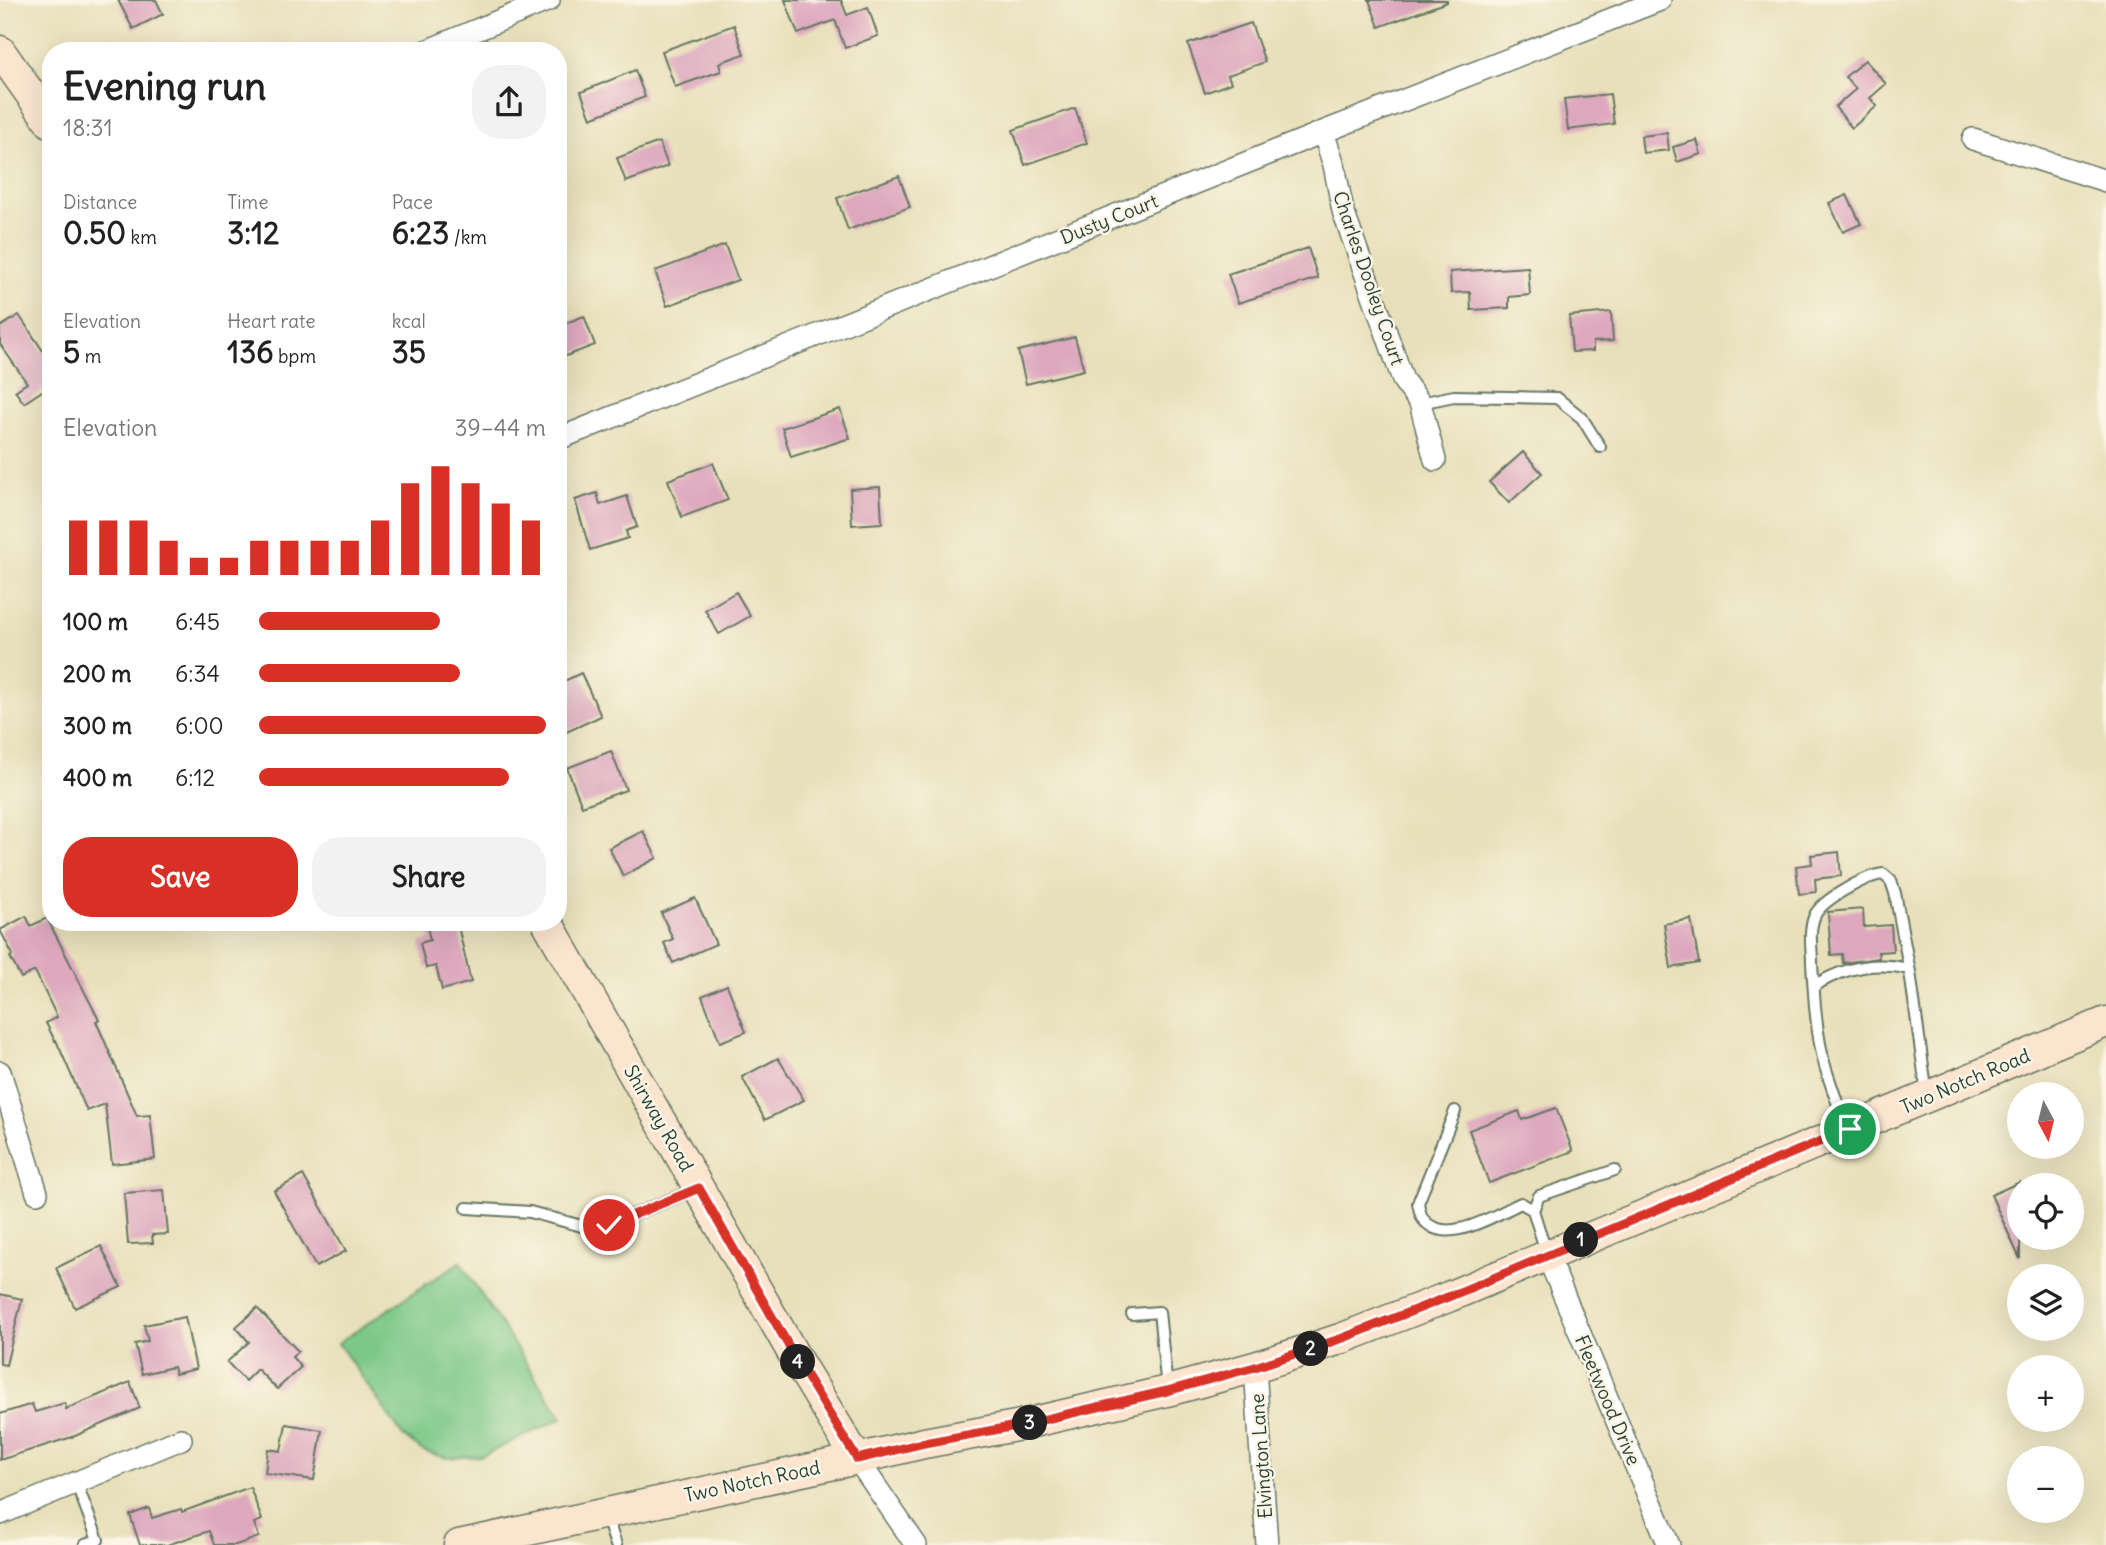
<!DOCTYPE html>
<meta charset="utf-8">
<style>
:root{--surface:#fff;--page:#f2f2f2;--text:#222;--muted:#767676;--accent:#d93025}
body{margin:0;font-family:Delius,sans-serif;background:var(--page);color:var(--text);height:100vh;display:flex;flex-direction:column;font-size:26px;white-space:nowrap}
*{box-sizing:border-box;margin:0}
p{font-size:23px;color:var(--muted)}
.icon{flex:none;width:38px;height:38px;fill:none;stroke:currentColor;stroke-width:2;stroke-linecap:round;stroke-linejoin:round}
.map{position:relative;flex:1;overflow:hidden}
.details{position:absolute;left:42px;top:42px;width:525px;height:889px;display:flex;flex-direction:column;background:var(--surface);border-radius:28px;box-shadow:0 7px 28px #0002}
.details>*{flex:none}
.needle{width:46px;rotate:173deg}
.tools{position:absolute;left:2007px;top:1082px;display:grid;gap:14px}
.tools a{display:grid;place-items:center;width:77px;height:77px;border-radius:50%;background:var(--surface);box-shadow:0 7px 28px #0002;font-size:35px}
.pin{position:absolute;display:grid;place-items:center;width:60px;height:60px;color:#fff;margin:-30px;border:4px solid #fff;border-radius:50%;box-shadow:0 2px 7px #0007}
.km{position:absolute;width:35px;height:35px;margin:-18px;border-radius:50%;background:#222;color:#fff;font-size:19px;line-height:35px;text-align:center}
.round{display:grid;place-items:center;flex:none;width:74px;height:74px;border-radius:28px;background:var(--page)}
.overview{display:flex;align-items:center;justify-content:space-between;height:119px;padding:0 21px}
h1{font-size:38px;font-weight:800;line-height:52px}
.stats{display:grid;grid-template-columns:repeat(3,1fr);gap:10px;height:119px;padding:7px 21px}
.stats div{display:grid;align-content:center}
.stats b{font-size:30px;font-weight:800}
.stats small{font-size:19px;font-weight:400}
.stats p{font-size:19px}
.chart{height:196px;padding:14px 21px}
.chart p{display:flex;justify-content:space-between}
.chart svg{width:100%;height:126px;margin-top:7px;stroke:var(--accent);stroke-width:6}
.action{display:flex;gap:14px;margin-top:auto;padding:14px 21px}
.action a{flex:1;height:80px;border-radius:28px;background:var(--accent);color:#fff;font-size:28px;font-weight:800;line-height:80px;text-align:center}
.action a+a{background:var(--page);color:var(--text)}
ul{padding:0 21px;list-style:none;font-size:23px}
li{display:grid;grid-template-columns:112px 84px 1fr;align-items:center;height:52px}
li i{height:18px;border-radius:9px;background:var(--accent)}
.map>svg:first-child{display:block}
.green{fill:#7cc887;stroke:#4e825e;stroke-width:2}
.building{fill:#dda8be}
.lines{fill:none;stroke-linecap:round;stroke-linejoin:round}
.lane-casing{stroke:#657663;stroke-width:14}
.street-casing{stroke:#657663;stroke-width:24}
.secondary-casing{stroke:#657663;stroke-width:33}
.lane{stroke:#fff;stroke-width:10}
.street{stroke:#fff;stroke-width:21}
.secondary{stroke:#fce5cf;stroke-width:30}
.route-casing{stroke:#fff;stroke-width:14}
.route{stroke:#d93025;stroke-width:9}
.labels{text-anchor:middle;dominant-baseline:central;stroke-width:5;stroke-linejoin:round;paint-order:stroke}
.street-label{font-size:19px;fill:#1f3d34;stroke:#fcf5e5}
</style>
<div class="map">
<svg width="2106" height="1545" viewBox="0 0 2106 1545">
<rect width="100%" height="100%" fill="#fcf5e5"/>
<filter id="ink" filterUnits="userSpaceOnUse"><feTurbulence type="fractalNoise" baseFrequency=".0143" numOctaves="2"/><feDisplacementMap in="SourceGraphic" scale="14" xChannelSelector="R" yChannelSelector="G"/><feConvolveMatrix kernelMatrix="1 2 1 2 8 2 1 2 1" color-interpolation-filters="sRGB"/></filter>
<filter id="wash" filterUnits="userSpaceOnUse"><feTurbulence type="fractalNoise" baseFrequency=".00686" numOctaves="4" result="noise"/><feDisplacementMap in="SourceGraphic" scale="28" xChannelSelector="R" yChannelSelector="G"/><feGaussianBlur stdDeviation="1.57" result="paint"/><feColorMatrix in="noise" values="0 0 0 0 0 0 0 0 0 0 0 0 0 0 0 0 0 1.4 0 .05"/><feComposite in="paint" operator="in"/></filter>
<g filter="url(#wash)">
<rect width="100%" height="100%" fill="#e8e0ba"/>
<!-- green -->
<polygon class="green" points="460,1262 562,1418 482,1456 446,1458 423,1451 403,1436 338,1343"/>
<g id="blocks">
<!-- building -->
<g class="building">
<polygon points="118,0 156,0 163,14 133,29"/>
<polygon points="785,0 841,0 847,15 868,7 878,36 845,48 835,20 798,34"/>
<polygon points="1369,0 1447,0 1447,2 1379,27"/>
<polygon points="1251,23 1265,62 1228,75 1231,83 1205,93 1188,44"/>
<polygon points="734,25 744,54 719,63 721,71 675,87 662,51"/>
<polygon points="1865,60 1886,84 1870,98 1877,106 1852,128 1835,107 1856,89 1845,77"/>
<polygon points="635,70 645,97 591,118 581,92"/>
<polygon points="1610,94 1614,124 1568,130 1564,99"/>
<polygon points="1075,108 1087,143 1025,165 1013,130"/>
<polygon points="1667,133 1669,150 1643,153 1641,136"/>
<polygon points="1697,140 1701,154 1677,162 1673,147"/>
<polygon points="659,142 668,166 626,182 617,158"/>
<polygon points="899,176 910,207 848,230 837,198"/>
<polygon points="1847,195 1861,224 1843,232 1829,203"/>
<polygon points="725,245 738,280 667,306 655,271"/>
<polygon points="1308,248 1318,278 1238,303 1228,274"/>
<polygon points="1528,267 1530,295 1509,297 1509,308 1471,310 1470,292 1451,293 1450,272"/>
<polygon points="1611,312 1613,341 1593,342 1593,351 1572,352 1569,316"/>
<polygon points="19,315 51,363 51,385 24,403 15,391 27,383 0,344 0,327"/>
<polygon points="584,316 595,345 558,359 558,326"/>
<polygon points="1075,337 1084,370 1026,384 1018,351"/>
<polygon points="840,409 850,438 791,457 782,428"/>
<polygon points="1523,452 1542,473 1509,503 1489,482"/>
<polygon points="713,463 728,500 682,517 668,480"/>
<polygon points="880,487 882,523 852,525 850,489"/>
<polygon points="597,493 600,505 627,496 637,527 626,531 628,538 590,550 575,500"/>
<polygon points="736,592 750,616 719,634 705,610"/>
<polygon points="581,673 601,716 558,736 558,684"/>
<polygon points="611,751 626,790 582,806 567,768"/>
<polygon points="643,831 657,858 623,876 609,848"/>
<polygon points="1839,852 1841,876 1815,879 1816,892 1799,894 1796,866 1812,864 1811,855"/>
<polygon points="695,898 716,944 673,963 664,943 673,939 661,913"/>
<polygon points="1863,909 1864,927 1891,925 1893,951 1878,952 1879,958 1843,963 1842,954 1831,955 1828,912"/>
<polygon points="26,916 31,926 47,918 99,1020 96,1021 137,1116 150,1115 155,1159 112,1164 105,1104 87,1111 56,1040 55,1041 46,1023 57,1017 35,971 21,978 10,957 13,955 0,930"/>
<polygon points="1691,919 1699,963 1671,968 1664,924"/>
<polygon points="426,922 457,922 471,982 442,990 436,966 426,968 420,943 430,940"/>
<polygon points="727,985 746,1032 720,1042 702,996"/>
<polygon points="778,1058 804,1100 765,1120 742,1077"/>
<polygon points="1556,1108 1573,1151 1489,1183 1469,1130 1519,1111 1522,1120"/>
<polygon points="303,1175 346,1251 316,1267 274,1191"/>
<polygon points="2020,1182 2020,1259 1991,1195"/>
<polygon points="164,1190 168,1234 152,1235 153,1243 128,1244 124,1193"/>
<polygon points="101,1246 121,1287 75,1308 56,1268"/>
<polygon points="0,1294 22,1299 6,1365 0,1364"/>
<polygon points="257,1308 298,1351 292,1357 301,1367 277,1389 257,1369 245,1381 227,1362 249,1342 236,1327"/>
<polygon points="185,1317 196,1369 175,1374 173,1367 142,1374 135,1344 148,1341 144,1325"/>
<polygon points="130,1382 140,1408 75,1436 0,1460 0,1414 32,1404 35,1412 65,1403 66,1409"/>
<polygon points="286,1424 322,1430 314,1480 265,1473 268,1449 281,1451"/>
<polygon points="250,1487 262,1520 254,1523 259,1537 236,1545 214,1545 209,1531 167,1545 140,1545 130,1515 149,1508 152,1518 181,1509 182,1512"/>
</g>
</g>
</g>
<g filter="url(#ink)">
<use href="#blocks" fill-opacity="0" stroke="#657663" stroke-width="2"/>
<g class="lines">
<!-- lane casing -->
<g class="lane-casing">
<g id="lane">
<polyline points="1420,403 1454,396 1557,398 1582,418 1600,447"/>
<path d="M 1814,986 C 1843,968 1876,961 1909,969"/>
<path d="M 1455,1111 L 1418,1203 C 1419,1207 1420,1215 1423,1219 C 1445,1248 1496,1214 1521,1203 L 1533,1210 L 1546,1252"/>
<path d="M 1846,1127 C 1839,1107 1831,1086 1825,1066 C 1816,1033 1814,997 1812,963 C 1812,948 1808,930 1815,915 C 1823,899 1866,876 1883,874 L 1891,881 L 1895,893 L 1910,972 L 1927,1095"/>
<polyline points="467,1208 530,1212 589,1228 609,1225 696,1189"/>
<polyline points="1533,1210 1539,1196 1615,1170"/>
<polyline points="1132,1314 1159,1312 1167,1388"/>
<polyline points="76,1482 98,1540 85,1545"/>
<polyline points="606,1515 616,1545"/>
</g>
</g>
<!-- street casing -->
<g class="street-casing">
<g id="street">
<polyline points="426,51 549,0"/>
<polyline points="1323,132 1334,165 1343,211 1403,380 1420,403 1435,460"/>
<polyline points="1973,139 2106,181"/>
<polyline points="558,439 1323,132 1660,0"/>
<polyline points="0,1072 37,1193"/>
<polyline points="1547,1255 1669,1545"/>
<polyline points="1255,1367 1267,1545"/>
<polyline points="857,1459 916,1545"/>
<polyline points="0,1514 181,1439"/>
</g>
</g>
<!-- secondary casing -->
<g class="secondary-casing">
<g id="secondary">
<polyline points="0,51 51,123"/>
<polyline points="547,922 795,1357 857,1459"/>
<polyline points="459,1545 857,1459 924,1443 1016,1426 1167,1391 1255,1367 1343,1338 1448,1297 2106,1022"/>
</g>
</g>
<!-- lane -->
<use href="#lane" class="lane"/>
<!-- street -->
<use href="#street" class="street"/>
<!-- secondary -->
<use href="#secondary" class="secondary"/>
</g>
</g>
<g class="lines" filter="url(#ink)">
<!-- route casing -->
<g class="route-casing">
<polyline id="route" points="609,1225 699,1188 795,1357 857,1459 924,1443 1016,1426 1167,1391 1255,1367 1343,1338 1448,1297 1850,1129"/>
</g>
<!-- route -->
<use href="#route" class="route"/>
</g>
<g class="labels">
<!-- street labels -->
<g class="street-label">
<text transform="translate(1109 219) rotate(-22)">Dusty Court</text>
<text transform="translate(1369 278) rotate(71)">Charles Dooley Court</text>
<text transform="translate(1965 1081) rotate(-23)">Two Notch Road</text>
<text transform="translate(659 1118) rotate(60)">Shirway Road</text>
<text transform="translate(1608 1400) rotate(67)">Fleetwood Drive</text>
<text transform="translate(1261 1456) rotate(-94)">Elvington Lane</text>
<text transform="translate(752 1481) rotate(-12)">Two Notch Road</text>
</g>
</g>
</svg>
<div class="tools">
<a><svg class="needle" viewBox="-14 -14 28 28"><path d="M0-13l5 13h-10z" fill="#e53935"/><path d="M0 13l5-13h-10z" fill="#767676"/></svg></a>
<a><svg class="icon" aria-label="locate" viewBox="0 0 24 24"><circle cx="12" cy="12" r="6"/><path d="M12 2v4M12 18v4M2 12h4M18 12h4"/></svg></a>
<a><svg class="icon" aria-label="layers" viewBox="0 0 24 24"><path d="M12 4l9 5-9 5-9-5zM3 14l9 5 9-5"/></svg></a>
<a>+</a>
<a>−</a>
</div>
<div class="pin" style="left:1850px;top:1129px;background:#1e9e55"><svg class="icon" aria-label="arrive" viewBox="0 0 24 24"><path d="M6 21V4h12l-3 4 3 4H6"/></svg></div>
<div class="pin" style="left:609px;top:1225px;background:#d93025"><svg class="icon" aria-label="check" viewBox="0 0 24 24"><path d="M5 12l5 5 9-10"/></svg></div>
<b class="km" style="left:1581px;top:1240px">1</b>
<b class="km" style="left:1311px;top:1349px">2</b>
<b class="km" style="left:1030px;top:1423px">3</b>
<b class="km" style="left:798px;top:1362px">4</b>
<section class="details">
<div class="overview"><div><h1>Evening run</h1><p>18:31</p></div><a class="round"><svg class="icon" aria-label="share" viewBox="0 0 24 24"><path d="M12 15V3M7 8l5-5 5 5M5 13v7h14v-7"/></svg></a></div>
<div class="stats">
<div><p>Distance</p><b>0.50<small> km</small></b></div>
<div><p>Time</p><b>3:12</b></div>
<div><p>Pace</p><b>6:23<small> /km</small></b></div>
</div>
<div class="stats">
<div><p>Elevation</p><b>5<small> m</small></b></div>
<div><p>Heart rate</p><b>136<small> bpm</small></b></div>
<div><p>kcal</p><b>35</b></div>
</div>
<div class="chart"><p><span>Elevation</span>39–44 m</p>
<svg viewBox="0 0 160 44" preserveAspectRatio="none"><path d="M5 44V25M15 44V25M25 44V25M35 44V32M45 44V38M55 44V38M65 44V32M75 44V32M85 44V32M95 44V32M105 44V25M115 44V12M125 44V6M135 44V12M145 44V19M155 44V25"/></svg>
</div>
<ul>
<li><b>100 m</b>6:45<i style="width:63%"></i></li>
<li><b>200 m</b>6:34<i style="width:70%"></i></li>
<li><b>300 m</b>6:00<i style="width:100%"></i></li>
<li><b>400 m</b>6:12<i style="width:87%"></i></li>
</ul>
<div class="action"><a>Save</a><a>Share</a></div>
</section>
</div>
